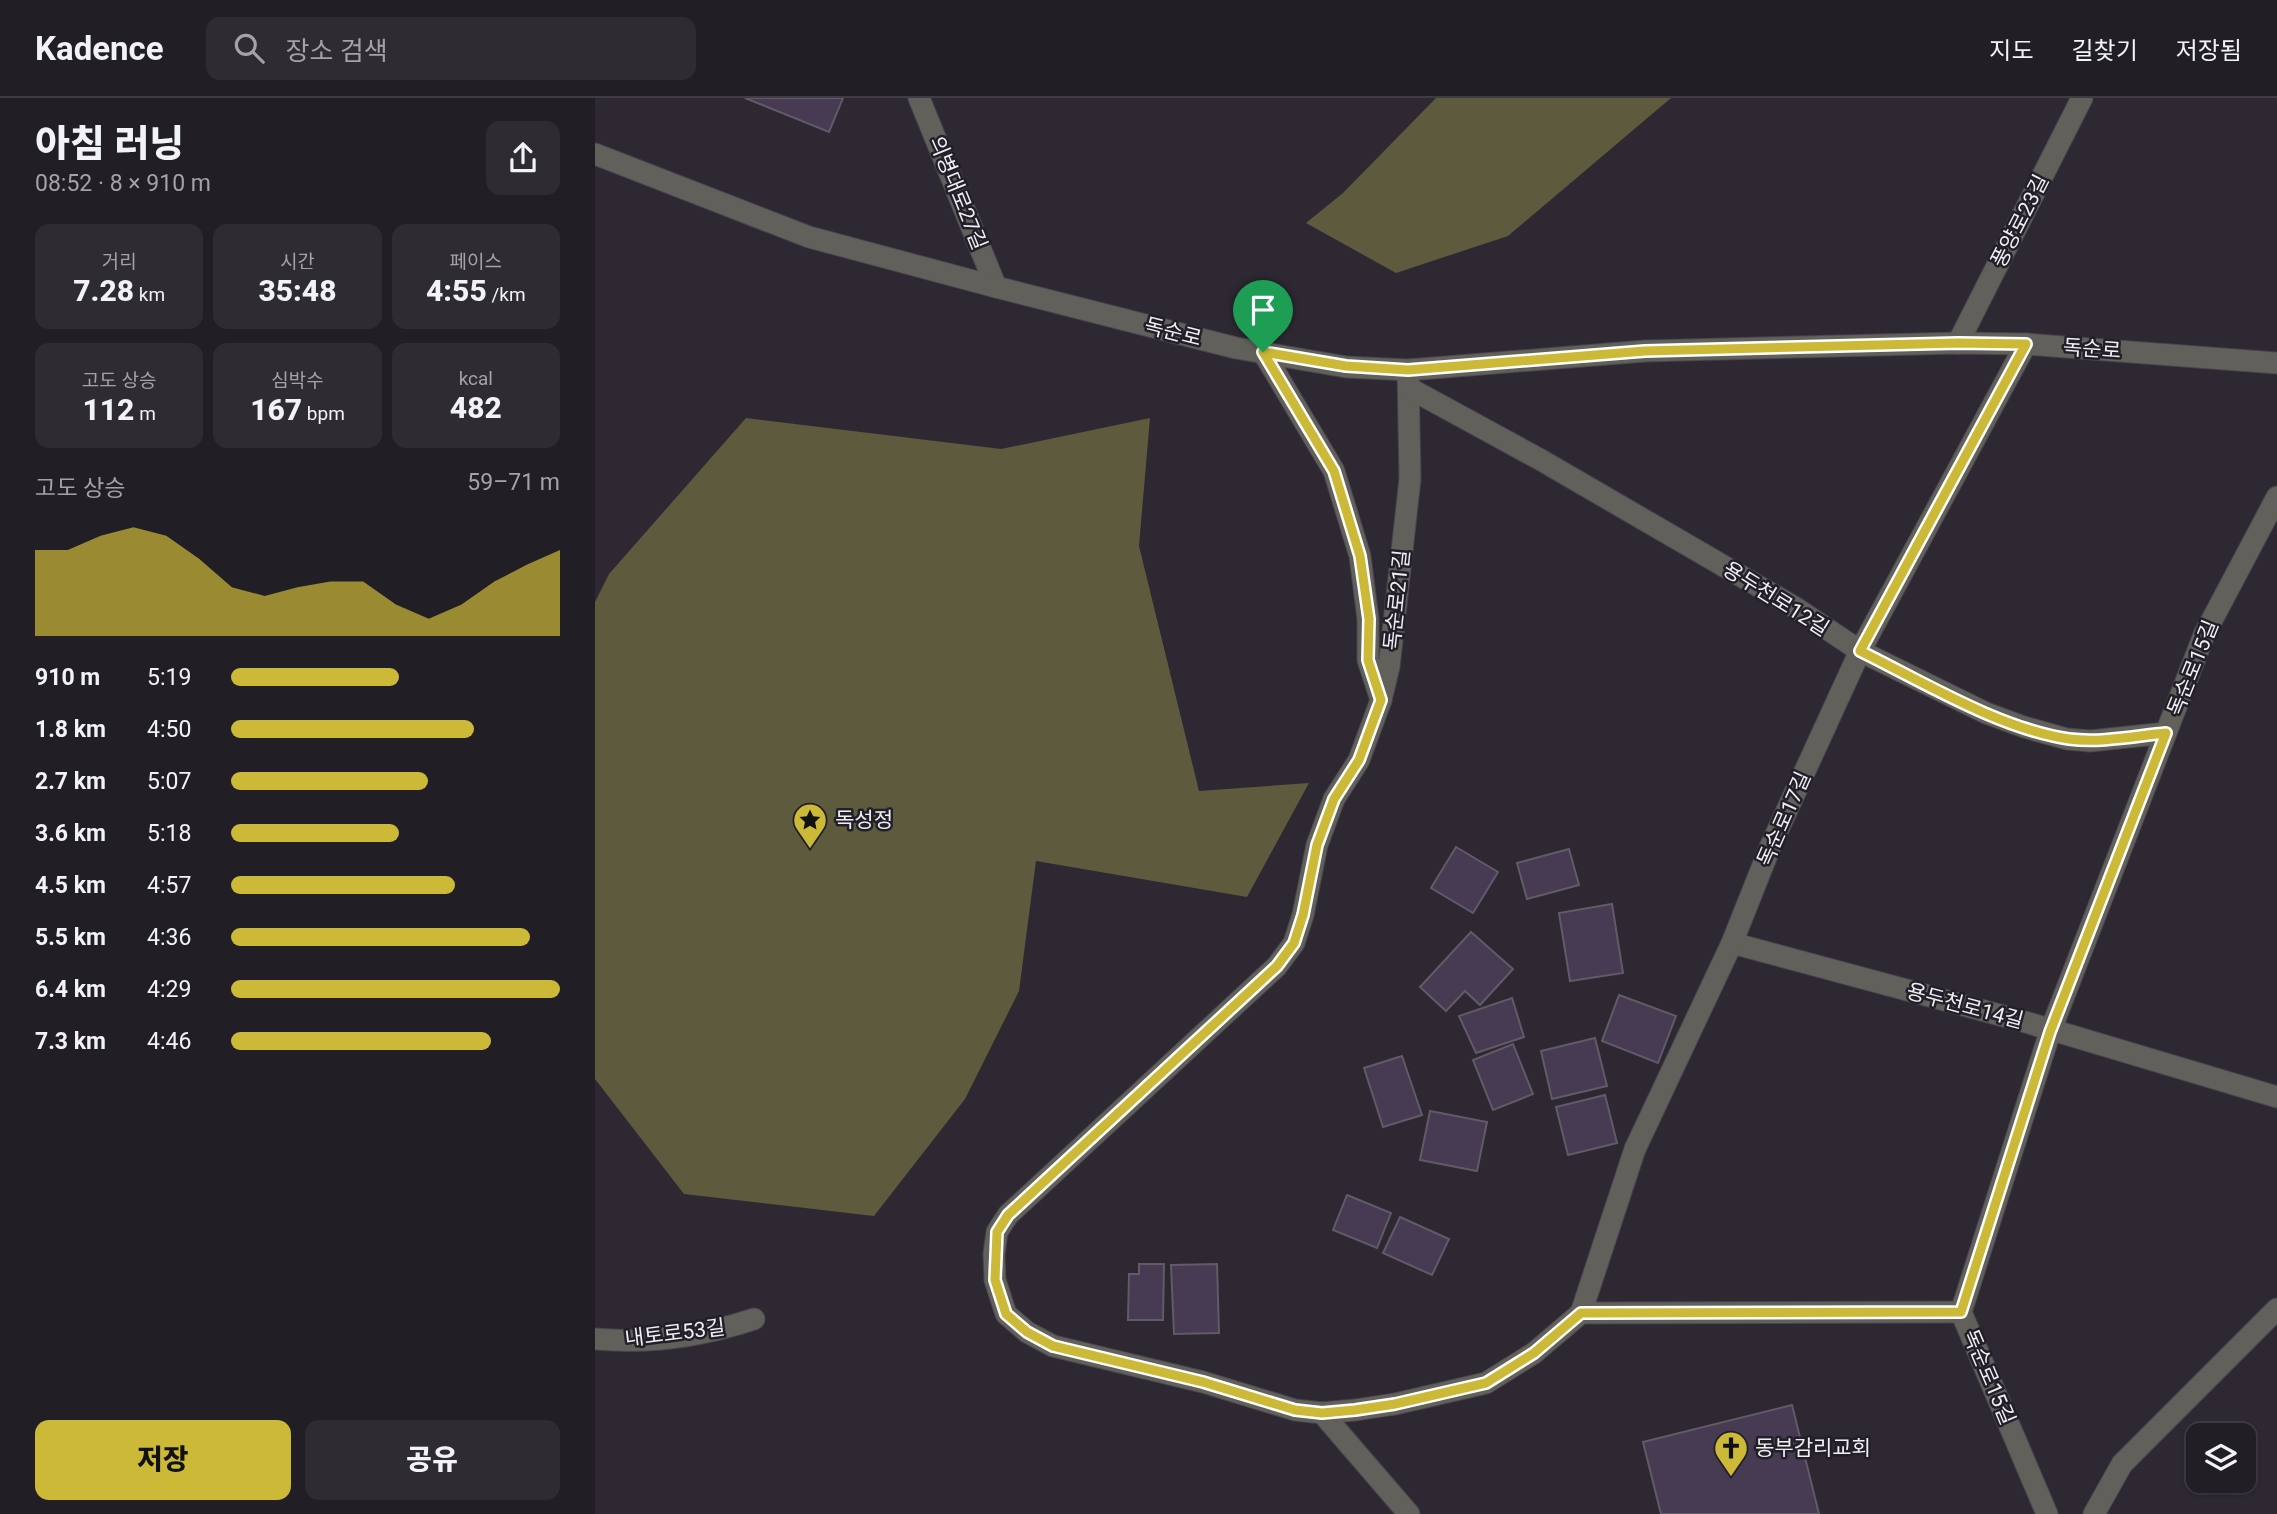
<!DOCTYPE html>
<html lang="ko">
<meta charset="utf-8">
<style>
:root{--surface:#221e26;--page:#2e2b32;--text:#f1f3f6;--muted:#a2a2a7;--line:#3f3c43;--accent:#cdb938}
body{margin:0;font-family:Roboto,"Noto Sans KR",sans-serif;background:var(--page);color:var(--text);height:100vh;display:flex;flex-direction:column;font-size:26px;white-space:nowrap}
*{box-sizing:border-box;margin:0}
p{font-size:23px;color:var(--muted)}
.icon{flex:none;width:38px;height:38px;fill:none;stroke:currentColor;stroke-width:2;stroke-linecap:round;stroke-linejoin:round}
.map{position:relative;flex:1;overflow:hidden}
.sheet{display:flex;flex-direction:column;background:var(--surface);width:595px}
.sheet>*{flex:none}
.controls{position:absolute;left:1591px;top:1325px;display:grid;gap:14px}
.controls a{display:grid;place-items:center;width:70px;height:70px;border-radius:14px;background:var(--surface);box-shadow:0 2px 5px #0004,0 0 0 2px var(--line);font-size:35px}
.pin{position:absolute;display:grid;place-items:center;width:60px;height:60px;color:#fff;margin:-72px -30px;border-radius:50% 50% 50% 0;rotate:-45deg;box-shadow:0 0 7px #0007}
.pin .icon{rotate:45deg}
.round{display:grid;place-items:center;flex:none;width:74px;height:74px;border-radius:14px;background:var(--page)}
.headline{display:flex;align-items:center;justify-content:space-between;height:119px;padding:0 35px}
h1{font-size:38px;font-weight:800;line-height:52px}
.metrics{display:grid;grid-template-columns:repeat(3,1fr);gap:10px;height:119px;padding:7px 35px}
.metrics div{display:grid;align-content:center;border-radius:14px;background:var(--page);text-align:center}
.metrics b{font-size:30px;font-weight:800}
.metrics small{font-size:19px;font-weight:400}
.metrics p{font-size:19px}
.chart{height:196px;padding:14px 35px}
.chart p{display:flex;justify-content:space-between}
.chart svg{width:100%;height:126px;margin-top:7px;fill:var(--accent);opacity:.7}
.primary-button{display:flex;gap:14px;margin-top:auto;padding:14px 35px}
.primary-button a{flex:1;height:80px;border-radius:14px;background:var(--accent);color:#111;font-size:28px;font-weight:800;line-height:80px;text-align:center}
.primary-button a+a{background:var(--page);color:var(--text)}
ul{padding:0 35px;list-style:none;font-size:23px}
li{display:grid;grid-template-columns:112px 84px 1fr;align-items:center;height:52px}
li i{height:18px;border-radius:9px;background:var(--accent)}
header{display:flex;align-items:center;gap:42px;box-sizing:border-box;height:98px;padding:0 35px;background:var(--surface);border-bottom:2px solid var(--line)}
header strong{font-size:33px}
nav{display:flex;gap:38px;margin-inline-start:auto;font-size:24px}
.search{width:490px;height:63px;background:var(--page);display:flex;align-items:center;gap:18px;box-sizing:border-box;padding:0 24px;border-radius:14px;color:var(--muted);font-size:26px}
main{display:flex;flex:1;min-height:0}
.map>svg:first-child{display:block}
.forest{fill:#5e5a3e}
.building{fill:#463b52;stroke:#605b66;stroke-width:2}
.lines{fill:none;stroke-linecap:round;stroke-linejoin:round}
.minor-casing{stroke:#48444d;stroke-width:23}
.minor{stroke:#61605b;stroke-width:21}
.route-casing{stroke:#fff;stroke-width:14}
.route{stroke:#cdb938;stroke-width:9}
.labels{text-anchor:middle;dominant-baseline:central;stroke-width:5;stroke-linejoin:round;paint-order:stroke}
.street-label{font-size:21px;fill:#f0edf3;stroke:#231f28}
.poi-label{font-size:21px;fill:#f0edf3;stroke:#231f28;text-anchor:start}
</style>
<header>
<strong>Kadence</strong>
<div class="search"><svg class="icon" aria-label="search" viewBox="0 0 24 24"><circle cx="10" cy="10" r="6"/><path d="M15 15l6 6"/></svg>장소 검색</div>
<nav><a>지도</a><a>길찾기</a><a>저장됨</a></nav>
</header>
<main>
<section class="sheet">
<div class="headline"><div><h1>아침 러닝</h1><p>08:52 · 8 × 910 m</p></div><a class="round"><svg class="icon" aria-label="share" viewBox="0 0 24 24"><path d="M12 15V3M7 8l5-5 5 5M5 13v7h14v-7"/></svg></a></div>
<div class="metrics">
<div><p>거리</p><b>7.28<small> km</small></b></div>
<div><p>시간</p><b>35:48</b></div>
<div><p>페이스</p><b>4:55<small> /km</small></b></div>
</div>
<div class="metrics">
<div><p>고도 상승</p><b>112<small> m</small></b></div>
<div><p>심박수</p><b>167<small> bpm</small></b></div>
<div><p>kcal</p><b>482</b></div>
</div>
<div class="chart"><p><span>고도 상승</span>59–71 m</p>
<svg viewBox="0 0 160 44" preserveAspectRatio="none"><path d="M0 44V14L10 14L20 9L30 6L40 9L50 17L60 27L70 30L80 27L90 25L100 25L110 33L120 38L130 33L140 25L150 19L160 14V44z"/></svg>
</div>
<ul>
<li><b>910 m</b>5:19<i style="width:51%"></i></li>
<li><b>1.8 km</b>4:50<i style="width:74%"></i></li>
<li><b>2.7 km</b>5:07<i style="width:60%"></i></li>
<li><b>3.6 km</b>5:18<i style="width:51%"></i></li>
<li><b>4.5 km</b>4:57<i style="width:68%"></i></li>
<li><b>5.5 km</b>4:36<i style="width:91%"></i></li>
<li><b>6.4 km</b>4:29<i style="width:100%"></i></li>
<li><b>7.3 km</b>4:46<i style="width:79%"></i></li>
</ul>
<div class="primary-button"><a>저장</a><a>공유</a></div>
</section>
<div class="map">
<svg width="1682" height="1416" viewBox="0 0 1682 1416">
<rect width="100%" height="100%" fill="#2d2832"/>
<!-- forest -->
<g class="forest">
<polygon points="841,0 1076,0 913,138 801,175 711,125 748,95"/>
<polygon points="151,320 406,351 555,320 544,448 604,693 714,685 652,799 441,763 424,893 370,1001 279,1118 89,1096 0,981 0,504 14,476"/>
</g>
<!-- building -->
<g class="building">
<polygon points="150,0 248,0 234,34"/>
<polygon points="861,749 903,774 878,815 836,790"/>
<polygon points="974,751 984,787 932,801 922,765"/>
<polygon points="1017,806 1028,875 975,883 964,815"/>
<polygon points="876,834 918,871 885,907 870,893 851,913 825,889"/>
<polygon points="1024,897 1081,918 1063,965 1007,943"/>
<polygon points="917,900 929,939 881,955 864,918"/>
<polygon points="1000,940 1012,988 957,1001 946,953"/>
<polygon points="918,946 938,996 898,1012 878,962"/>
<polygon points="807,958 827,1017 788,1029 769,970"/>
<polygon points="1010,997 1022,1045 973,1057 961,1009"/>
<polygon points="835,1013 892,1024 882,1073 825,1062"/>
<polygon points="752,1097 796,1115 782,1150 738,1132"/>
<polygon points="805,1119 854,1141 837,1177 788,1155"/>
<polygon points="544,1166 569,1166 568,1222 533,1222 534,1176 544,1176"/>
<polygon points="622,1166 624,1235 579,1236 576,1167"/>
<polygon points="1197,1307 1224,1416 1066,1416 1048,1344"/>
</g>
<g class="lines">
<!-- minor casing -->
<g class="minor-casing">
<g id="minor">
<polyline points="324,0 401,189"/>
<polyline points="0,56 214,139 401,189 641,250 751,269 813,272 1050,253 1363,245 1431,246 1682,265"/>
<polyline points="1363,245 1487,0"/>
<polyline points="668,254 739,373 765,458 773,521 773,562 786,602"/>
<polyline points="813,272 815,381 794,569 786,602 764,662 739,701 722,747 708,817 699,845 682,868 413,1117 402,1134 399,1156 400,1182 411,1216 432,1234 458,1248 608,1284 700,1312 727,1315 760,1312 800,1306 891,1285 939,1255 986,1215 1366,1214"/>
<polyline points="814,290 946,362 1201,510 1265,553 1391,615 1429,629 1472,641 1495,643 1571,635"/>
<polyline points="1137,845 1427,923 1682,999"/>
<polyline points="986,1215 1040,1051 1137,845 1176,747 1265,553 1431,246"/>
<path d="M 0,1241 C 53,1246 108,1238 159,1221"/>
<polyline points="727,1315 814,1416"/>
<polyline points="1452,1416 1366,1214 1455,934 1609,537 1682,399"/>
<polyline points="1499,1416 1527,1366 1682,1211"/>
</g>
</g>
<!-- minor -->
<use href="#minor" class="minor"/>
</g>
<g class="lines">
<!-- route casing -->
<g class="route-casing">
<path id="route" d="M 1363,245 L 1431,246 L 1265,553 C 1328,584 1405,631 1474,641 C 1506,645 1540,638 1571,635 L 1455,934 L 1366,1214 L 986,1215 L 939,1255 L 891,1285 L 800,1306 L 760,1312 L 727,1315 L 700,1312 L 608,1284 L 458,1248 L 432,1234 L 411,1216 L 400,1182 L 402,1134 L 413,1117 L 682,868 L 699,845 L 708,817 L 722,747 L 739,701 L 764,662 L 786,602 L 773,562 L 774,521 L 765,458 L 739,373 L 668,254 L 751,268 L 813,272 L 1050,253 Z"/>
</g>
<!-- route -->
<use href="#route" class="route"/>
</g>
<!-- icons -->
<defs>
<g id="sight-pin" transform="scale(1.75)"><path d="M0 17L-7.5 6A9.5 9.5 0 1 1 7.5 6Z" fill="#cdb938" stroke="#231f28"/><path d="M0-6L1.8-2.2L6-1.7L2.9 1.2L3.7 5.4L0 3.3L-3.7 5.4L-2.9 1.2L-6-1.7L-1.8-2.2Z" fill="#111"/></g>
<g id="church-pin" transform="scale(1.75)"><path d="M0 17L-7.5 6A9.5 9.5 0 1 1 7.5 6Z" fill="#cdb938" stroke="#231f28"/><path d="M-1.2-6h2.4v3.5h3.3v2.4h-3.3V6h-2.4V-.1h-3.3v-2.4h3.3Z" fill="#111"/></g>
</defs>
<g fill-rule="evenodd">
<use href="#sight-pin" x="215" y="722"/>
<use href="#church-pin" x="1136" y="1350"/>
</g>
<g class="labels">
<!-- street labels -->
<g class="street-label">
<text transform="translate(363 95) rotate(68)">의병대로27길</text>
<text transform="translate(1425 123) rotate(-63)">풍양로23길</text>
<text transform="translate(578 234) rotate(14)">독순로</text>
<text transform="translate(1497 251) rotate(4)">독순로</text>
<text transform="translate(1181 501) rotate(32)">용두천로12길</text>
<text transform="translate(802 502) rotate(-84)">독순로21길</text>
<text transform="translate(1598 570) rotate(-68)">독순로15길</text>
<text transform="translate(1189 721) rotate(-66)">독순로17길</text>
<text transform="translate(1370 908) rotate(15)">용두천로14길</text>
<text transform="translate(80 1235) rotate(-7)">내토로53길</text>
<text transform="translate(1394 1279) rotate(67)">독순로15길</text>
</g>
<!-- poi labels -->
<g class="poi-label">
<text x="240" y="722">독성정</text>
<text x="1160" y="1350">동부감리교회</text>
</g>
</g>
</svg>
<div class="controls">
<a><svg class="icon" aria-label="layers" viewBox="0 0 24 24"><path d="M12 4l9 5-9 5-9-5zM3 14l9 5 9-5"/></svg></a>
</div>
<div class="pin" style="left:668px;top:254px;background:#1e9e55"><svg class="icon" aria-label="arrive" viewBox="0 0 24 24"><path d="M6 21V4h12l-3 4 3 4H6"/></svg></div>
</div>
</main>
